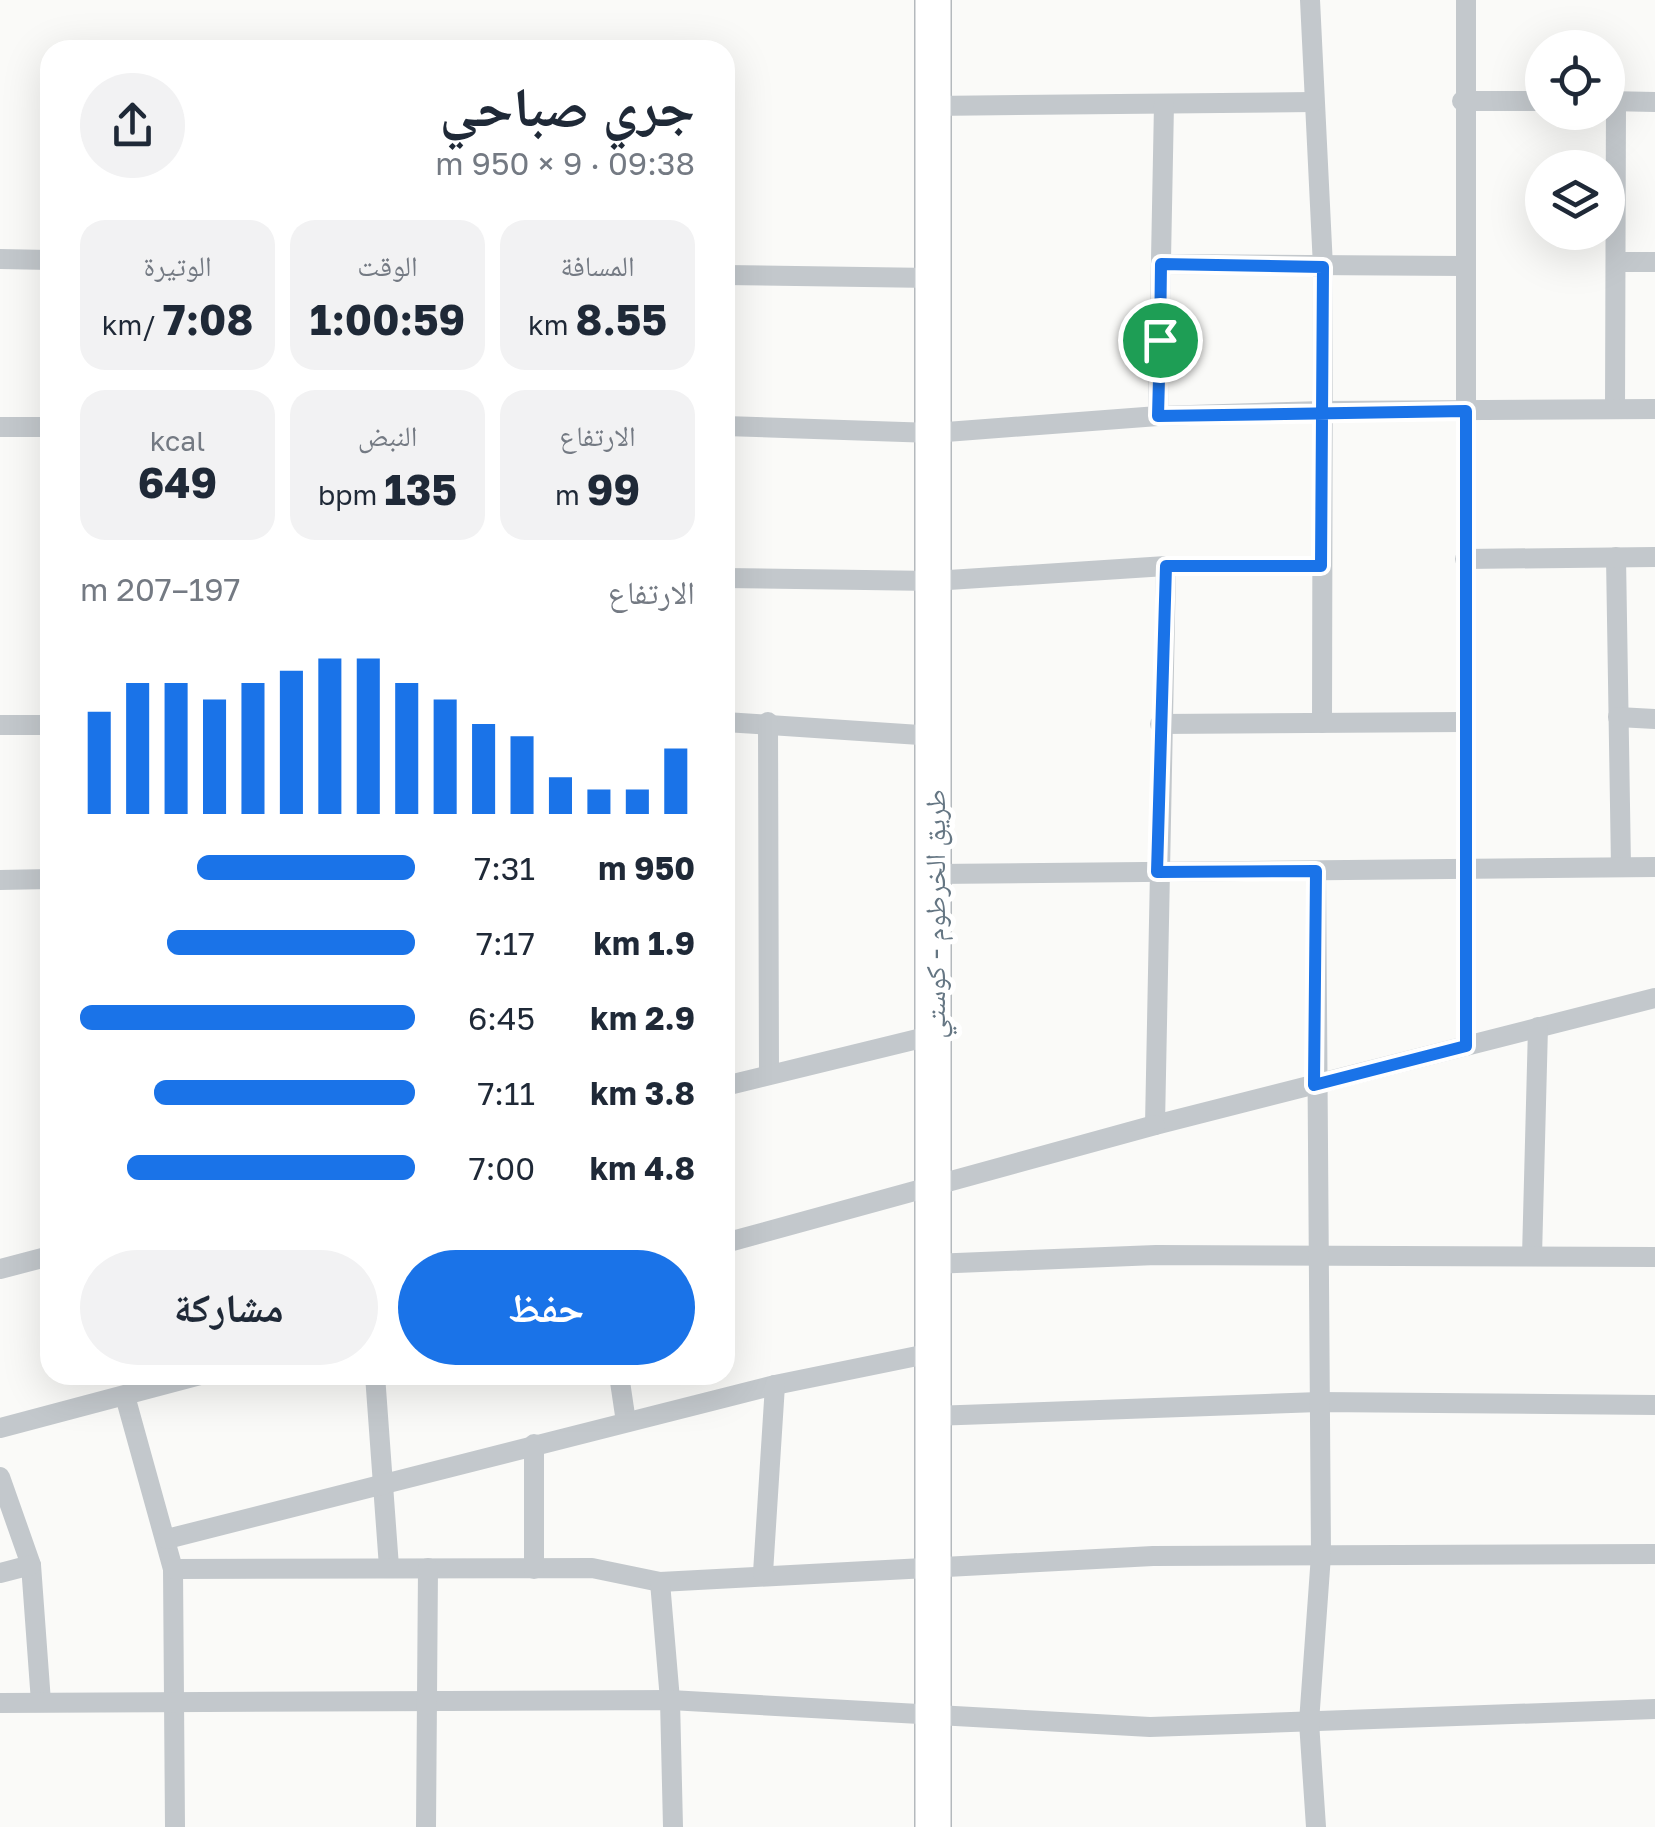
<!DOCTYPE html>
<html lang="ar">
<meta charset="utf-8">
<style>
:root{--surface:#fff;--page:#f2f2f3;--text:#1f2937;--muted:#747a83;--accent:#1a73e8}
body{margin:0;font-family:"Golos Text","Noto Naskh Arabic",sans-serif;background:var(--page);color:var(--text);direction:rtl;height:100vh;display:flex;flex-direction:column;font-size:38px;white-space:nowrap}
*{box-sizing:border-box;margin:0}
p{font-size:32px;color:var(--muted)}
.icon{flex:none;width:55px;height:55px;fill:none;stroke:currentColor;stroke-width:2;stroke-linecap:round;stroke-linejoin:round}
.map{position:relative;flex:1;overflow:hidden;direction:ltr}
.details{position:absolute;left:40px;top:40px;width:695px;height:1345px;display:flex;flex-direction:column;background:var(--surface);border-radius:30px;box-shadow:0 10px 40px #0002;direction:rtl}
.details>*{flex:none}
.buttons{position:absolute;left:1525px;top:30px;display:grid;gap:20px}
.buttons a{display:grid;place-items:center;width:100px;height:100px;border-radius:50%;background:var(--surface);box-shadow:0 10px 40px #0002;font-size:50px}
.pin{position:absolute;display:grid;place-items:center;width:85px;height:85px;color:#fff;margin:-42px;border:5px solid #fff;border-radius:50%;box-shadow:0 2px 10px #0007}
.round{display:grid;place-items:center;flex:none;width:105px;height:105px;border-radius:52px;background:var(--page)}
.summary{display:flex;align-items:center;justify-content:space-between;height:170px;padding:0 40px}
h1{font-size:55px;font-weight:700;line-height:75px}
.metrics{display:grid;grid-template-columns:repeat(3,1fr);gap:15px;height:170px;padding:10px 40px}
.metrics div{display:grid;align-content:center;border-radius:25px;background:var(--page);text-align:center}
.metrics b{font-size:42px;font-weight:700}
.metrics small{font-size:28px;font-weight:400}
.metrics p{font-size:28px}
.chart{height:280px;padding:20px 40px}
.chart p{display:flex;justify-content:space-between}
.chart svg{width:100%;height:180px;margin-top:10px;stroke:var(--accent);stroke-width:6}
.button{display:flex;gap:20px;margin-top:auto;padding:20px 40px}
.button a{flex:1;height:115px;border-radius:60px;background:var(--accent);color:#fff;font-size:40px;font-weight:700;line-height:115px;text-align:center}
.button a+a{background:var(--page);color:var(--text)}
ul{padding:0 40px;list-style:none;font-size:32px}
li{display:grid;grid-template-columns:160px 120px 1fr;align-items:center;height:75px}
li i{height:25px;border-radius:12px;background:var(--accent)}
.map>svg:first-child{display:block}
.lines{fill:none;stroke-linecap:round;stroke-linejoin:round}
.highway-casing{stroke:#b4b9bd;stroke-width:38}
.street{stroke:#c3c8cc;stroke-width:20}
.highway{stroke:#fff;stroke-width:35}
.route-casing{stroke:#fff;stroke-width:20}
.route{stroke:#1a73e8;stroke-width:12}
.labels{text-anchor:middle;dominant-baseline:central;stroke-width:10;stroke-linejoin:round;paint-order:stroke}
.street-label{font-size:28px;fill:#657683;stroke:#fff}
</style>
<div class="map">
<svg width="1655" height="1827" viewBox="0 0 1655 1827">
<rect width="100%" height="100%" fill="#fafaf8"/>
<g class="lines">
<!-- highway casing -->
<g class="highway-casing">
<polyline id="highway" points="933,0 933,1827"/>
</g>
<!-- street -->
<g class="street">
<polyline points="1310,0 1323,267 1322,723"/>
<polyline points="1462,101 1542,101"/>
<polyline points="1608,101 1655,102"/>
<polyline points="932,106 1313,102"/>
<polyline points="0,259 50,260"/>
<polyline points="1618,262 1655,262"/>
<polyline points="1161,264 1463,266"/>
<polyline points="725,275 932,278"/>
<polyline points="1615,409 1616,101"/>
<polyline points="1158,416 1164,104"/>
<polyline points="725,426 933,433 1158,416 1323,411 1655,409"/>
<polyline points="0,427 50,427"/>
<polyline points="1616,557 1621,867"/>
<polyline points="1465,559 1655,557"/>
<polyline points="1166,566 1155,1125 1655,998"/>
<polyline points="725,578 933,581 1166,566 1321,566"/>
<polyline points="1618,717 1655,719"/>
<polyline points="725,722 935,736"/>
<polyline points="768,722 769,1073"/>
<polyline points="1160,724 1464,722"/>
<polyline points="0,725 50,725"/>
<polyline points="934,874 1655,867"/>
<polyline points="0,880 50,879"/>
<polyline points="1466,1046 1466,0"/>
<polyline points="725,1086 934,1035"/>
<polyline points="725,1243 1155,1125"/>
<polyline points="1532,1256 1538,1027"/>
<polyline points="932,1264 1156,1255 1655,1257"/>
<polyline points="0,1269 50,1256"/>
<polyline points="375,1375 389,1567"/>
<polyline points="619,1375 626,1422"/>
<polyline points="125,1396 173,1569 175,1827"/>
<polyline points="932,1416 1319,1402 1655,1405"/>
<polyline points="0,1428 200,1375"/>
<polyline points="0,1477 31,1565 41,1702"/>
<polyline points="167,1539 775,1385 932,1353"/>
<polyline points="173,1569 592,1568 660,1582 1153,1556 1655,1554"/>
<polyline points="534,1569 534,1444"/>
<polyline points="0,1573 31,1565"/>
<polyline points="763,1573 775,1385"/>
<polyline points="660,1582 670,1700 673,1827"/>
<polyline points="0,1703 670,1700 1150,1727 1655,1709"/>
<polyline points="426,1827 428,1568"/>
<polyline points="1316,1827 1309,1722 1321,1555 1316,871"/>
</g>
<!-- highway -->
<use href="#highway" class="highway"/>
</g>
<g class="lines">
<!-- route casing -->
<g class="route-casing">
<polyline id="route" points="1160,340 1158,416 1466,411 1466,1046 1314,1085 1316,871 1157,872 1166,566 1321,566 1323,267 1161,264 1160,340"/>
</g>
<!-- route -->
<use href="#route" class="route"/>
</g>
<g class="labels">
<!-- street labels -->
<g class="street-label">
<text transform="translate(934 914) rotate(-90)">طريق الخرطوم - كوستي</text>
</g>
</g>
</svg>
<div class="buttons">
<a><svg class="icon" aria-label="locate" viewBox="0 0 24 24"><circle cx="12" cy="12" r="6"/><path d="M12 2v4M12 18v4M2 12h4M18 12h4"/></svg></a>
<a><svg class="icon" aria-label="layers" viewBox="0 0 24 24"><path d="M12 4l9 5-9 5-9-5zM3 14l9 5 9-5"/></svg></a>
</div>
<div class="pin" style="left:1160px;top:340px;background:#1e9e55"><svg class="icon" aria-label="arrive" viewBox="0 0 24 24"><path d="M6 21V4h12l-3 4 3 4H6"/></svg></div>
<section class="details">
<div class="summary"><div><h1>جري صباحي</h1><p>09:38 · 9 × 950 m</p></div><a class="round"><svg class="icon" aria-label="share" viewBox="0 0 24 24"><path d="M12 15V3M7 8l5-5 5 5M5 13v7h14v-7"/></svg></a></div>
<div class="metrics">
<div><p>المسافة</p><b>8.55<small> km</small></b></div>
<div><p>الوقت</p><b>1:00:59</b></div>
<div><p>الوتيرة</p><b>7:08<small> /km</small></b></div>
</div>
<div class="metrics">
<div><p>الارتفاع</p><b>99<small> m</small></b></div>
<div><p>النبض</p><b>135<small> bpm</small></b></div>
<div><p>kcal</p><b>649</b></div>
</div>
<div class="chart"><p><span>الارتفاع</span>197–207 m</p>
<svg viewBox="0 0 160 44" preserveAspectRatio="none"><path d="M5 44V19M15 44V12M25 44V12M35 44V16M45 44V12M55 44V9M65 44V6M75 44V6M85 44V12M95 44V16M105 44V22M115 44V25M125 44V35M135 44V38M145 44V38M155 44V28"/></svg>
</div>
<ul>
<li><b>950 m</b>7:31<i style="width:65%"></i></li>
<li><b>1.9 km</b>7:17<i style="width:74%"></i></li>
<li><b>2.9 km</b>6:45<i style="width:100%"></i></li>
<li><b>3.8 km</b>7:11<i style="width:78%"></i></li>
<li><b>4.8 km</b>7:00<i style="width:86%"></i></li>
</ul>
<div class="button"><a>حفظ</a><a>مشاركة</a></div>
</section>
</div>
